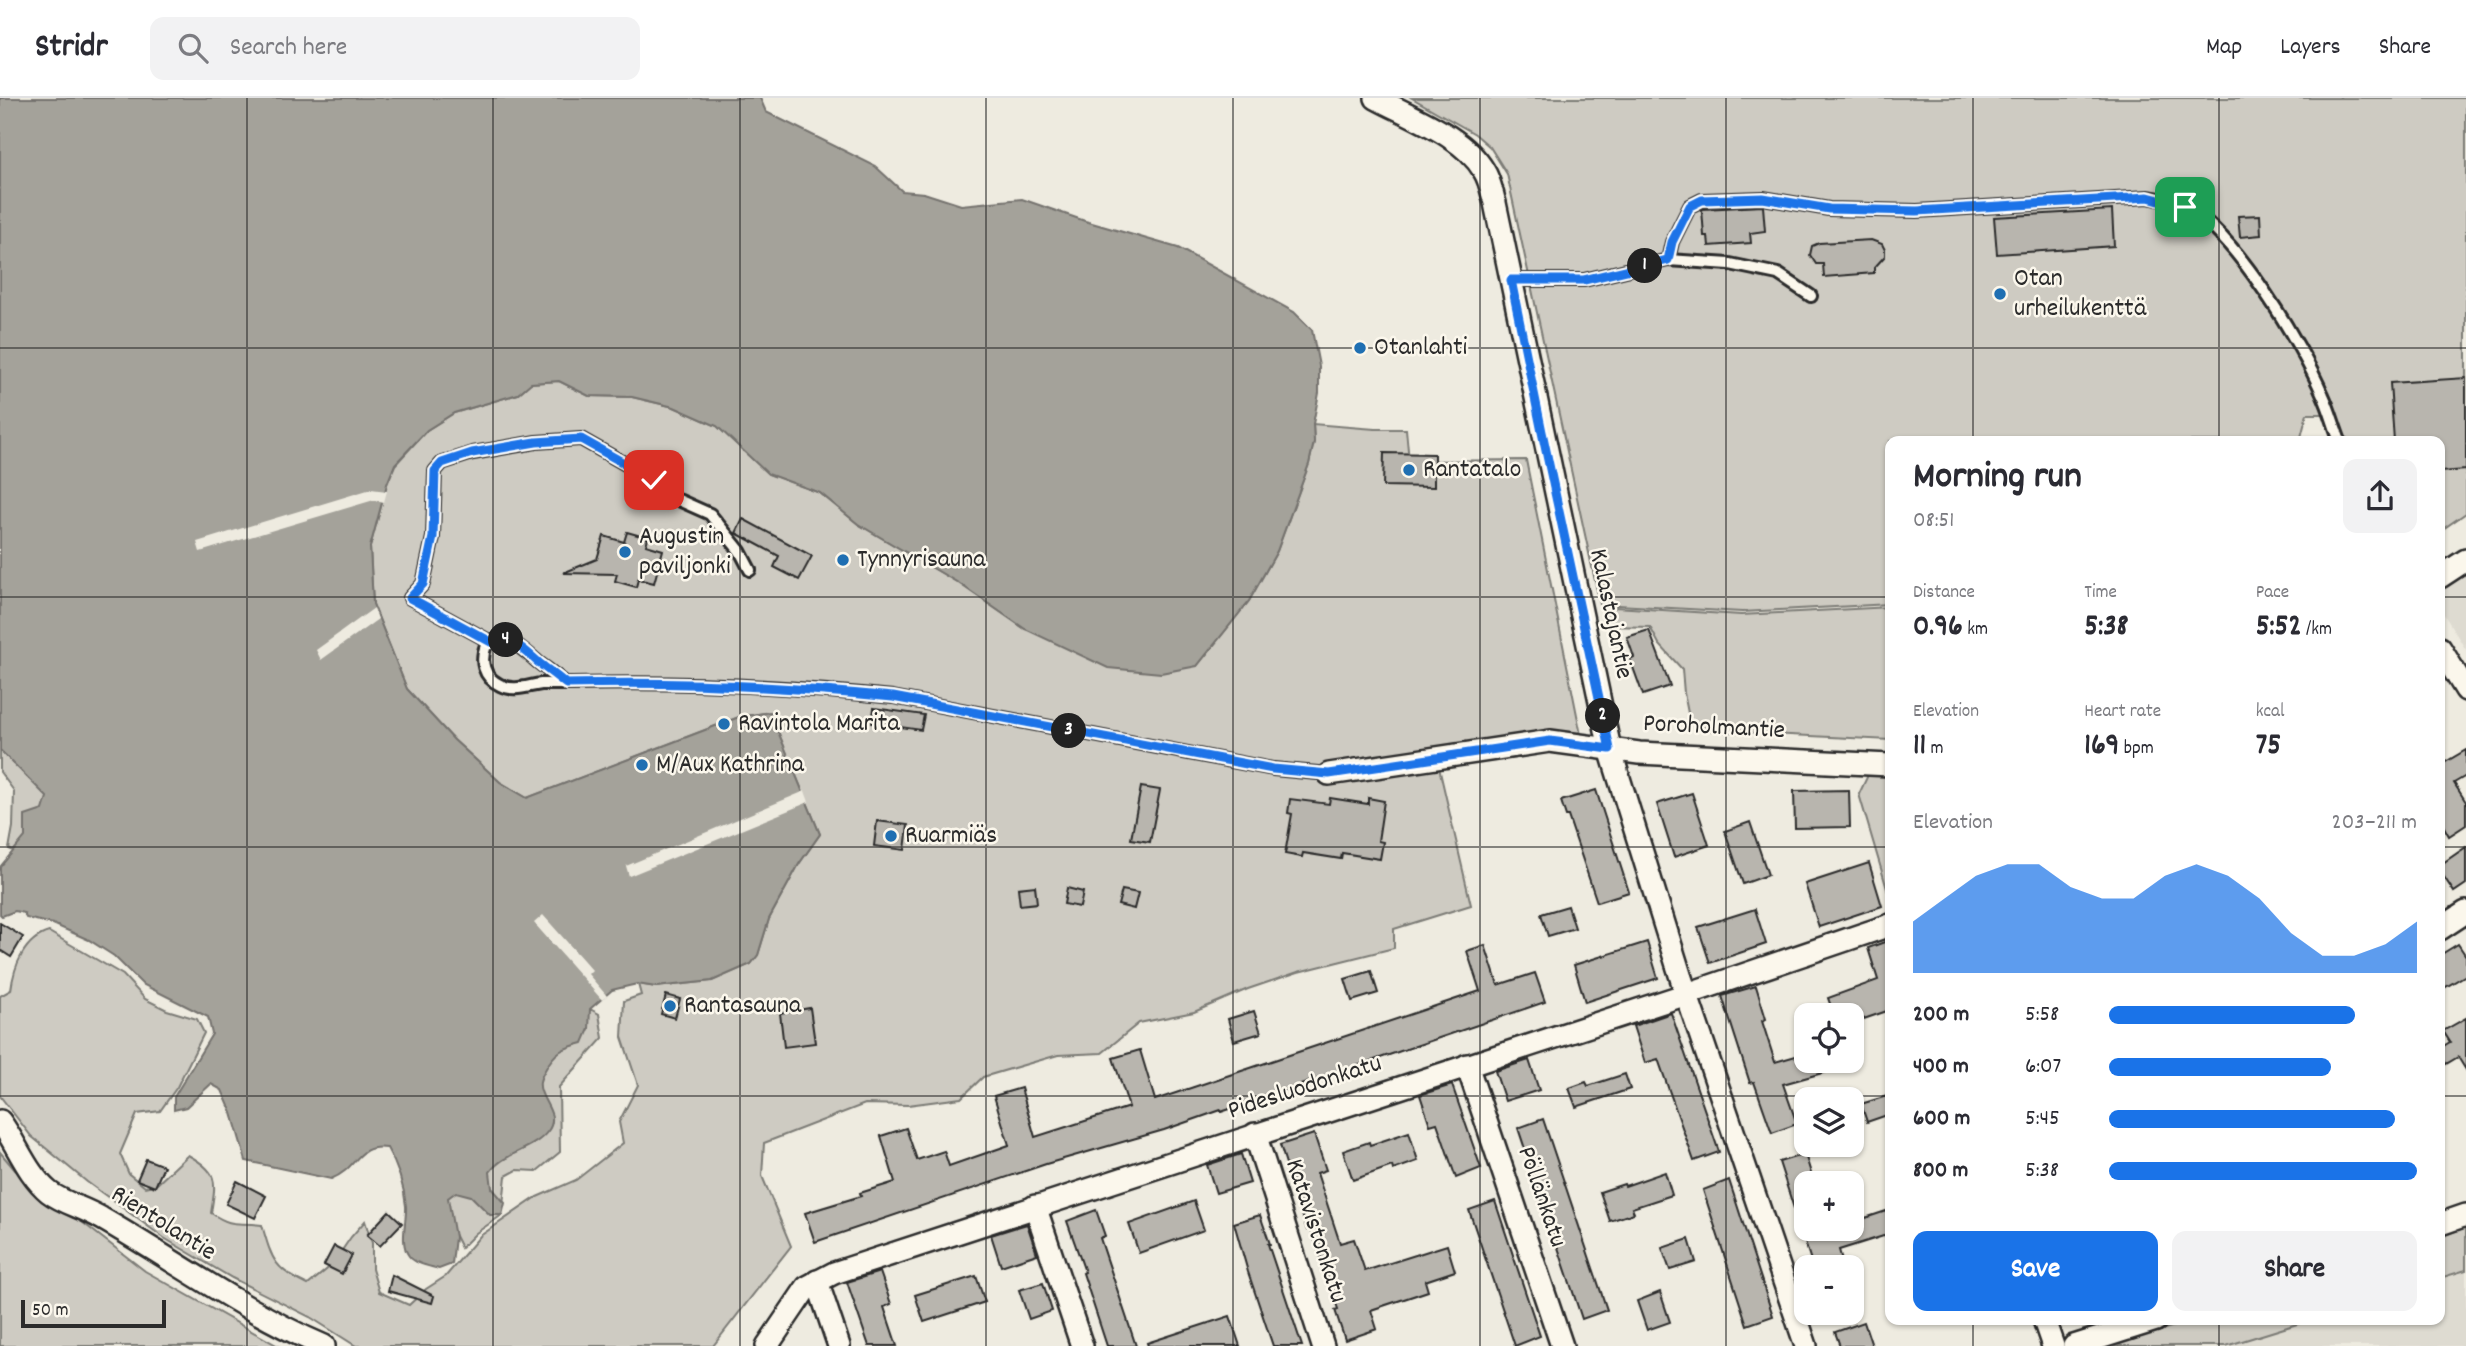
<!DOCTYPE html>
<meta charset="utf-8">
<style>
:root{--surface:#fff;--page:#f2f2f3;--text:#2b2b33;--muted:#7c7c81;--line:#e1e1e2;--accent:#1a73e8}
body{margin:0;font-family:Dekko,sans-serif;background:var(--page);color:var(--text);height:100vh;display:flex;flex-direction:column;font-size:26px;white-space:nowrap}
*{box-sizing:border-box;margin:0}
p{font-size:23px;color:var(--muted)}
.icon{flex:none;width:38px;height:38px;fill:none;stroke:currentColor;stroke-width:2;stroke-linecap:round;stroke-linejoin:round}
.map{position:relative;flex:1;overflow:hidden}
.drawer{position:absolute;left:1885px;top:338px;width:560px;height:889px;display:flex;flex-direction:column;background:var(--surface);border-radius:14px;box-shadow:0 2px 5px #0004}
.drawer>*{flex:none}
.buttons{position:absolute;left:1794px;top:905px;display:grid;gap:14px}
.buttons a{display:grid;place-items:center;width:70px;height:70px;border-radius:14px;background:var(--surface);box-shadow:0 2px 5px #0004;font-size:35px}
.scale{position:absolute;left:21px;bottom:18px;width:145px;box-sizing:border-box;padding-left:7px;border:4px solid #2b2b2b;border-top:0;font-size:19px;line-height:24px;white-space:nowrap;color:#2b2b2b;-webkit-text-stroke:5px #fbf7ec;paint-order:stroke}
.pin{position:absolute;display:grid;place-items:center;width:60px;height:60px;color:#fff;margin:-30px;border-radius:14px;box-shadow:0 4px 10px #0006}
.km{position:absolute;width:35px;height:35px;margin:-18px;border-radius:50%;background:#222;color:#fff;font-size:19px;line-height:35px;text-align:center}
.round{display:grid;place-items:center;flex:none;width:74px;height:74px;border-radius:14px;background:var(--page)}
.overview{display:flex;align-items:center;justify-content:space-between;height:119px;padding:0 28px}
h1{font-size:38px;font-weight:800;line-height:52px}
.metrics{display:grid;grid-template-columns:repeat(3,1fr);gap:10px;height:119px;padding:7px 28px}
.metrics div{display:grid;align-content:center}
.metrics b{font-size:30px;font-weight:800}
.metrics small{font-size:19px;font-weight:400}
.metrics p{font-size:19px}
.chart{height:196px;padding:14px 28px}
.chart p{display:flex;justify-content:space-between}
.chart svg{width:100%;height:126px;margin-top:7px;fill:var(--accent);opacity:.7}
.primary-button{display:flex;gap:14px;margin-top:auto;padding:14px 28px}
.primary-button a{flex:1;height:80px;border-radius:14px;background:var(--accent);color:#fff;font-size:28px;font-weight:800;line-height:80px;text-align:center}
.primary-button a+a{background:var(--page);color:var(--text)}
ul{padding:0 28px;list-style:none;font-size:23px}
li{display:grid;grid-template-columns:112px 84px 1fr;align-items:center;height:52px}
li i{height:18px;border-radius:9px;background:var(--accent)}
header{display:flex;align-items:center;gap:42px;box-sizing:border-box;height:98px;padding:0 35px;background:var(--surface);border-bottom:2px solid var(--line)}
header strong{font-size:33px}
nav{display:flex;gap:38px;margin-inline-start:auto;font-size:24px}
.search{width:490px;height:63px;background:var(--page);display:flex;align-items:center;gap:18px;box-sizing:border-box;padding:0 24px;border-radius:14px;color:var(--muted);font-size:26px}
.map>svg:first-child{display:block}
.built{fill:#dedbd1}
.green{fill:#cecbc2;stroke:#7c7b76;stroke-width:2}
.water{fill:#a4a29a;stroke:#74726e;stroke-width:2}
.pier{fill:#eeebe0}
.building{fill:#b8b5ae;stroke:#2b2b2b;stroke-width:2}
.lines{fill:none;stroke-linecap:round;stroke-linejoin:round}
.service-casing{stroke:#2b2b2b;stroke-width:16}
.minor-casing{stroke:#2b2b2b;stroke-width:26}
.service{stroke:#fbf7ec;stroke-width:10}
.minor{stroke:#fbf7ec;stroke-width:21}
.route-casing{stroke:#fff;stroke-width:14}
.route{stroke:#1a73e8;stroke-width:9}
.grid{fill:none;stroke:#2b2b2b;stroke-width:2;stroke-opacity:0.55}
.poi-dot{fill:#1f6fb2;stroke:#fbf7ec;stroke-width:2.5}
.labels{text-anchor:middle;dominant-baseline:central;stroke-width:5;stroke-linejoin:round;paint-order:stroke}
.poi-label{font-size:26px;fill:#2b2b2b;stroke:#fbf7ec;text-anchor:start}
.street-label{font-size:26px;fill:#2b2b2b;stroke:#fbf7ec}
</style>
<header>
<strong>Stridr</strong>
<div class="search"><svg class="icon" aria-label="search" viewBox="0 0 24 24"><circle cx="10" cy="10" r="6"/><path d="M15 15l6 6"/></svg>Search here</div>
<nav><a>Map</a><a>Layers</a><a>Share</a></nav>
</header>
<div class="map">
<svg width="2466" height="1248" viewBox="0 0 2466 1248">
<rect width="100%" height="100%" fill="#eeebe0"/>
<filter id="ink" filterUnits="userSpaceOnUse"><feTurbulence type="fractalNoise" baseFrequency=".0143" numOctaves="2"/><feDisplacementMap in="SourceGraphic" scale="14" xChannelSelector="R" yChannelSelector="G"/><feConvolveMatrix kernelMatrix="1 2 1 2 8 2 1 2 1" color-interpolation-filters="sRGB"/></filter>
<g filter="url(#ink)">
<!-- built -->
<g class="built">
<polygon points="2466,470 2466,552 2440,510 2440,486"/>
<polygon points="2466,1172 2466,1248 2226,1248 2310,1222 2440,1222 2440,1180"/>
</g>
<!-- green -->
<g class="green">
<polygon points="1412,0 2466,0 2466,415 2440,433 2440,343 2346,343 2328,316 2307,316 2300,343 1890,343 1890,506 1742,514 1600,506 1507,76 1490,49 1475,36"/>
<path d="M 559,283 L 589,298 L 632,299 L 674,309 L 717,328 L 768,376 L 820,395 L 858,426 L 960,486 L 1025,531 L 1197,568 L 1249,503 L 1277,453 L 1309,366 L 1314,344 L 1313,326 L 1375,331 L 1406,331 L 1409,363 L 1526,362 L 1583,647 L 1437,661 L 1471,807 L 1394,831 L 1394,850 L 1298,874 L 1248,891 L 1194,914 L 1139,925 L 1102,955 L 1058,957 L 983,979 L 961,1000 L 908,1007 L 865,1006 L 764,1045 L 762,1078 L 791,1148 L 713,1248 L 356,1248 L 310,1219 L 232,1180 L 164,1140 L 87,1084 L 31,1038 L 0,998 L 0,898 L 11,892 C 14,868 24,841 49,834 L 123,877 L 145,901 L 167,912 L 197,921 L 204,935 L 177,989 L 160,1013 L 137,1016 L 120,1056 L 129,1076 L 145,1089 L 157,1086 L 188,1057 C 219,1074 216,1083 211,1115 C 235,1131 236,1123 262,1127 C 272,1162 274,1171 308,1187 L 332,1167 L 351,1139 L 365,1123 L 372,1145 L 372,1171 L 379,1194 L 409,1207 L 426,1191 L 446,1178 L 480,1138 L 537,1099 L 576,1082 L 623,1045 L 619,1024 L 638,987 L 622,939 L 624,903 L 641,897 L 638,886 L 656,889 L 712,883 L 751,866 L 758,857 L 769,821 L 799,766 L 820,736 L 770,614 L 739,619 L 527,700 L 500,684 L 454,642 L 407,591 L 373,506 L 370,449 L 387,386 L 395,367 L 427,332 L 454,315 L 518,296 L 530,285 Z"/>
<polygon points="1615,509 1741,517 1890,509 1890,642 1713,633 1690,625 1684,595 1682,571 1659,546 1650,529 1608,528 1603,521 1606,513"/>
<polygon points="0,623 52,671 50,713 17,755 9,751 13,729 14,693 0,674"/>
<polygon points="1868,677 1890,678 1890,801 1859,696"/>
<polygon points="590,911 599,916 603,940 559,989 560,1054 537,1073 517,1072 506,1078 502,1117 476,1135 461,1150 445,1118 454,1030"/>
<polygon points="0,1054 15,1072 145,1173 278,1248 0,1248"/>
<polygon points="2466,1129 2466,1172 2440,1180 2440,1139"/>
<polygon points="2193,1222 2310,1222 2226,1248 2111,1248"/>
</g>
<!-- water -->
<path class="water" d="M 0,0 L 760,0 L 766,14 L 875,68 L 902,93 L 924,95 L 961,107 L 1022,101 L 1085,123 L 1178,150 L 1294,214 L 1312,232 L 1319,268 L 1319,295 L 1313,326 L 1314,344 L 1309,366 L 1277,453 L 1249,503 L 1197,568 L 1161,575 L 1108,570 L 1025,531 L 960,486 L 858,426 L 820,395 L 768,376 L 717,328 L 674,309 L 632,299 L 589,298 L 559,283 L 531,285 L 518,296 L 454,315 L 427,332 L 395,366 L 387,386 L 370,449 L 373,506 L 407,591 L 454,642 L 500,684 L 527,700 L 739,619 L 770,614 L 820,736 L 799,766 L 769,821 L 758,857 L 751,866 L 712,883 L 656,889 L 637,886 L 612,892 L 590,911 L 589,931 L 583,945 C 563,950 555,953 545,972 C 541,979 538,985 541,993 C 545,1007 559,1018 548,1033 C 533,1053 504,1054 490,1074 L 492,1090 L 505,1105 L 502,1117 L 490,1117 L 471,1098 L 456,1094 L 448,1100 L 455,1139 L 452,1166 L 439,1171 C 429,1168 415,1166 409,1158 C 399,1145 407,1123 406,1108 C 404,1088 397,1067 387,1050 C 356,1045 358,1071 331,1081 L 246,1063 L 232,1015 L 222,992 L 211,986 L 186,1009 L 174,1012 L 174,999 L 212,936 L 208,919 L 142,886 L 114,858 L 89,842 L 53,826 L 26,820 L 24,815 L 15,813 L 2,818 L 0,816 L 0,769 L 25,739 L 25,718 L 43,712 L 47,699 L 0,652 Z"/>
<!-- pier -->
<g class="pier">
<polygon points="371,391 387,393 384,404 374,402 200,454 197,444"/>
<polygon points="374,510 378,521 321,562 316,552"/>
<polygon points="805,693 809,704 629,778 626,768"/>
<polygon points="543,817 592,872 588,876 607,898 602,902 534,825"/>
</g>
<!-- building -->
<g class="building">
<polygon points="1763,108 1765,133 1750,135 1751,145 1709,148 1708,138 1704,138 1702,111"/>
<polygon points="2112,112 2114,148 1997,156 1994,119"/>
<polygon points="2260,117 2261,137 2240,139 2238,118"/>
<polygon points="1871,142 1882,146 1885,152 1885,158 1874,170 1874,175 1824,179 1823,166 1816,166 1810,157 1812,148 1819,145"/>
<polygon points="2466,280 2466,372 2440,374 2440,343 2394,343 2390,285"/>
<polygon points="1384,355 1434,356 1434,389 1383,388"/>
<polygon points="743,421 812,458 799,482 774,469 779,458 736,435"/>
<polygon points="627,434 648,440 646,447 663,452 654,485 638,481 636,489 615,483 617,476 563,475 597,461 604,438 624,444"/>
<polygon points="1649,532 1670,588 1643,597 1630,561 1634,559 1627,539"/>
<polygon points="874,610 924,617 921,632 872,625"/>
<polygon points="2466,652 2466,678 2454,685 2466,704 2466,727 2449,738 2440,722 2440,661 2442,666"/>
<polygon points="1141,689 1160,692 1150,744 1131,741"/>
<polygon points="1596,692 1629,794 1597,804 1568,718 1566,718 1561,703"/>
<polygon points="1849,692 1850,729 1795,730 1794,693"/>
<polygon points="1692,695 1709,747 1674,759 1657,706"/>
<polygon points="1330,700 1368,706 1368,700 1384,703 1378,743 1383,744 1380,761 1342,755 1341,761 1303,755 1302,759 1285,756 1292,716 1288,715 1290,701 1329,706"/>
<polygon points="877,723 908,727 905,752 874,748"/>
<polygon points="1750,724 1768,777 1743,786 1725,733"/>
<polygon points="2466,749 2466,786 2454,794 2440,773 2440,767"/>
<polygon points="1869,765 1882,808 1819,829 1805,786"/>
<polygon points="1035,788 1037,805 1020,807 1018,790"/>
<polygon points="1067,790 1083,794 1080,809 1064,806"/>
<polygon points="1122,792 1138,795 1134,811 1118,807"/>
<polygon points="1568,808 1575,830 1548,838 1541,816"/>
<polygon points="1755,811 1766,846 1710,865 1698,829"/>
<polygon points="0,825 23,839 11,859 0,852"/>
<polygon points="1890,842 1890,912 1852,925 1852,917 1834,917 1828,900 1878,882 1868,850"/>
<polygon points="1647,844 1658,880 1585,904 1574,867"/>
<polygon points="2458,846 2466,858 2466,877 2444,890 2440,882 2440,857"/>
<polygon points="1485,847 1498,887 1535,875 1545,904 1221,1014 1221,1012 1164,1032 1046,1066 815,1144 805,1115 861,1098 860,1095 895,1084 881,1038 906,1030 917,1062 944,1053 949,1068 1009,1047 994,998 1021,990 1035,1039 1129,1009 1113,960 1140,952 1155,1002 1480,893 1467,853"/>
<polygon points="1371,873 1378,895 1352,903 1345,881"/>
<polygon points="1756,888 1766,921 1762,923 1775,964 1806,955 1806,962 1850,962 1851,967 1783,986 1797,1026 1772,1035 1754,984 1750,985 1722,898"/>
<polygon points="666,897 680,901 675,920 661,916"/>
<polygon points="810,910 815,945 784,949 780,915"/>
<polygon points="1254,913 1261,935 1234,943 1228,921"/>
<polygon points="1671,915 1719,1054 1694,1063 1658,961 1645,965 1633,928"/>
<polygon points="2466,920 2466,972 2458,959 2446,966 2440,955 2440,950 2450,944 2443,933"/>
<polygon points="1529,962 1539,992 1505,1003 1495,973"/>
<polygon points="1625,976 1630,991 1576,1009 1569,990 1586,984 1588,988"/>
<polygon points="1452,987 1481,1070 1456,1080 1437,1025 1430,1027 1420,997"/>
<polygon points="1890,997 1890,1016 1867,1024 1861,1006"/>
<polygon points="1543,1021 1607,1212 1582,1221 1518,1030"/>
<polygon points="1409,1034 1418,1063 1393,1072 1392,1068 1353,1082 1343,1053 1369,1044 1370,1047"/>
<polygon points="1314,1036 1326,1072 1317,1075 1340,1145 1354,1141 1365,1173 1447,1147 1455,1173 1425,1183 1428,1193 1371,1212 1377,1231 1345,1242 1335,1212 1338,1211 1311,1131 1307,1132 1280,1047"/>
<polygon points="1241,1056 1250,1085 1216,1095 1207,1067"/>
<polygon points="1805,1056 1814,1085 1806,1085 1806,1130 1829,1130 1831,1135 1862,1131 1859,1122 1886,1113 1890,1125 1890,1136 1839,1152 1844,1169 1813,1169 1779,1064"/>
<polygon points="146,1061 164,1068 155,1089 137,1082"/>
<polygon points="1665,1074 1672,1097 1632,1110 1634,1115 1610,1123 1600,1094 1624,1086 1625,1088"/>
<polygon points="1729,1082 1773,1218 1747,1227 1703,1092"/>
<polygon points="237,1083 266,1098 255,1120 226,1106"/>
<polygon points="1194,1103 1204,1132 1139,1155 1129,1126"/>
<polygon points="1495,1103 1540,1238 1515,1248 1469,1112"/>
<polygon points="1096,1112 1105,1138 1100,1140 1136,1248 1107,1248 1083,1175 1085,1174 1067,1123"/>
<polygon points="389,1113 402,1125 380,1148 367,1137"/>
<polygon points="1260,1117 1270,1146 1268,1146 1302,1248 1273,1248 1248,1174 1234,1125"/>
<polygon points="1027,1126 1037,1156 1001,1168 991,1137"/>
<polygon points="1689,1141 1696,1164 1670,1172 1662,1150"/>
<polygon points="334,1148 352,1157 342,1176 324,1167"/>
<polygon points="880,1174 891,1206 884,1209 897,1248 869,1248 847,1184"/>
<polygon points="392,1177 434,1198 432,1205 388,1193"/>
<polygon points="976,1178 985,1204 924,1224 915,1197"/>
<polygon points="1043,1185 1052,1213 1029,1221 1019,1192"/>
<polygon points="1660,1194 1670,1224 1647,1232 1637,1203"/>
<polygon points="1230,1218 1240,1248 1148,1248 1147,1245"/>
<polygon points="1864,1224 1872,1248 1840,1248 1835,1234"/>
</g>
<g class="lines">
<!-- service casing -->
<g class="service-casing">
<g id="service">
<polyline points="1668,162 1730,166 1778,176 1811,198"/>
<path d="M 1511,182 L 1584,182 L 1668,162 L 1672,144 L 1690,108 L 1702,102 L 1763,100 L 1829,111 L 1917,113 L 2148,99 C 2161,101 2173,103 2185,109 C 2235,134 2301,246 2323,297 C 2330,312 2334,328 2340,343"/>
<polyline points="491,544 410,500 423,486 433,439 435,373 442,365 473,355 536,344 581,341 654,382 674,400 710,416 740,453 750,472"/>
<path d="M 566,586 C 557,578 548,572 539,565 C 523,552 507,532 486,547 C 480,563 483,579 500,587 C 514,594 527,588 541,586 C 552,586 563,586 573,586 C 680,583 787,588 893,599 L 1273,671 L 1329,676"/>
</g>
</g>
<!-- minor casing -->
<g class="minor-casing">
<g id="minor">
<path d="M 1376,0 C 1411,19 1464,38 1484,73 C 1490,82 1492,95 1495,105 L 1610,651 L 1681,880 L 1806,1248"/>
<polyline points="2440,479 2466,462"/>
<polyline points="2440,550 2466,592"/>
<polyline points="1329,676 1550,643 1639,655 1890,667"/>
<polyline points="2440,831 2466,814"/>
<polyline points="1467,967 1562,1248"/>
<path d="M 0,1023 C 17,1046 27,1076 49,1094 C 63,1105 85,1110 101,1120 C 176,1163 245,1214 324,1248"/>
<polyline points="1255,1036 1323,1248"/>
<polyline points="1035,1108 1082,1248"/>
<polyline points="2440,1126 2466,1117"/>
<polyline points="817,1183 839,1248"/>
<polyline points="2044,1222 2053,1248"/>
<polyline points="767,1248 807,1189 834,1175 1687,896 1890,827"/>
<polyline points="2074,1248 2156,1222"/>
</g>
</g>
<!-- service -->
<use href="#service" class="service"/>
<!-- minor -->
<use href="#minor" class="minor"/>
</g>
</g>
<g class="lines" filter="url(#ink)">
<!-- route casing -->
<g class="route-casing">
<path id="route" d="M 654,382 L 581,341 L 536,344 L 472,355 L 442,365 L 435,373 L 433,439 L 423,486 L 410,500 L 491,544 C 512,537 524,552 539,565 C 548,572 557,578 566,586 C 675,583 784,588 893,599 L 1273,671 L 1329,676 L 1550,643 L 1610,651 L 1542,334 L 1511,182 L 1584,182 L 1668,162 L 1672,144 L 1690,108 L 1702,102 L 1763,100 L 1829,111 L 1917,113 L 2148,99 L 2185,109"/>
</g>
<!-- route -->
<use href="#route" class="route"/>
</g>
<!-- grid -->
<path class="grid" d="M 247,0 L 247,1248M 493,0 L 493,1248M 740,0 L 740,1248M 986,0 L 986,1248M 1233,0 L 1233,1248M 1480,0 L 1480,1248M 1726,0 L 1726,1248M 1973,0 L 1973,343M 2219,0 L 2219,343M 0,250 L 2466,250M 0,499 L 1890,499M 2440,499 L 2466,499M 0,749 L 1890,749M 2440,749 L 2466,749M 0,998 L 1890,998M 2440,998 L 2466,998M 1973,1222 L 1973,1248M 2219,1222 L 2219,1248"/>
<!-- markers -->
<g class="poi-dot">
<circle cx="2000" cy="196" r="7"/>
<circle cx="1360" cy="250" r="7"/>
<circle cx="1409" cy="372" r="7"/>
<circle cx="625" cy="454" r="7"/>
<circle cx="843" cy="462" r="7"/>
<circle cx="724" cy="626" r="7"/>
<circle cx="642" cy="667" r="7"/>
<circle cx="891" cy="738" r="7"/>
<circle cx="670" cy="908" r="7"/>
</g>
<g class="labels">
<!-- poi labels -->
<g class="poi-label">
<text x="2014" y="181">Otan<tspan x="2014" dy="30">urheilukenttä</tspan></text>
<text x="1374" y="250">Otanlahti</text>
<text x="1423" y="372">Rantatalo</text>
<text x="639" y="439">Augustin<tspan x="639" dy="30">paviljonki</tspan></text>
<text x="857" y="462">Tynnyrisauna</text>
<text x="738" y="626">Ravintola Marita</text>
<text x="656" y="667">M/Aux Kathrina</text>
<text x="905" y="738">Ruarmiäs</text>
<text x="684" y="908">Rantasauna</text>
</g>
<!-- street labels -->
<g class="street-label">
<text transform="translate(1610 516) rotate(78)">Kalastajantie</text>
<text transform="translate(1714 630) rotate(3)">Poroholmantie</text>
<text transform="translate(1305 990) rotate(-18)">Pidesluodonkatu</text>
<text transform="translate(1541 1099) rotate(71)">Pöllänkatu</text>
<text transform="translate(163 1126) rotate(32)">Rientolantie</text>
<text transform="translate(1315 1133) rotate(72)">Katavistonkatu</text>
</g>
</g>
</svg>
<div class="buttons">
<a><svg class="icon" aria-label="locate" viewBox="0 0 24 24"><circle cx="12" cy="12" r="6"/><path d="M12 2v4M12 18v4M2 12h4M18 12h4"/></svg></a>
<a><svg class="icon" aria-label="layers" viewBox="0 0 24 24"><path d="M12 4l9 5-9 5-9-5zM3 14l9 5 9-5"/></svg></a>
<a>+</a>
<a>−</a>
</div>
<div class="scale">50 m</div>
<div class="pin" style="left:2185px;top:109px;background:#1e9e55"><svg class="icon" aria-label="arrive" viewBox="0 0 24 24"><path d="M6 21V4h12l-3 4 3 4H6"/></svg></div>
<div class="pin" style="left:654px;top:382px;background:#d93025"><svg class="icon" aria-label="check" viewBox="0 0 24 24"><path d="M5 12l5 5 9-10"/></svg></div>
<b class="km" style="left:1645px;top:168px">1</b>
<b class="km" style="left:1603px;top:618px">2</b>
<b class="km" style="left:1069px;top:633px">3</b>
<b class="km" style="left:506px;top:542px">4</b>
<section class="drawer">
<div class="overview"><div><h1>Morning run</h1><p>08:51</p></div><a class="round"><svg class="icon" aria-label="share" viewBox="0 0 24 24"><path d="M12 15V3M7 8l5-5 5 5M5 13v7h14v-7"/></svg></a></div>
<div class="metrics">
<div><p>Distance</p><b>0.96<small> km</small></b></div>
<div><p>Time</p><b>5:38</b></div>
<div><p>Pace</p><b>5:52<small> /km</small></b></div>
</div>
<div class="metrics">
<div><p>Elevation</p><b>11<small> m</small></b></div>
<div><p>Heart rate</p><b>169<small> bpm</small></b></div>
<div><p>kcal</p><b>75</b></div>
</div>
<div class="chart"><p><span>Elevation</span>203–211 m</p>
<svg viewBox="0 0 160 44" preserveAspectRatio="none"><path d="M0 44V26L10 18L20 10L30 6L40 6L50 14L60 18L70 18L80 10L90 6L100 10L110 18L120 30L130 38L140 38L150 34L160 26V44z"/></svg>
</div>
<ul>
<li><b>200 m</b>5:58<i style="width:80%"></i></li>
<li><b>400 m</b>6:07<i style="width:72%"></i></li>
<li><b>600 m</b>5:45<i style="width:93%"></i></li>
<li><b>800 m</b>5:38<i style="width:100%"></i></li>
</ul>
<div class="primary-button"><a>Save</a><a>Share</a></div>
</section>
</div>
